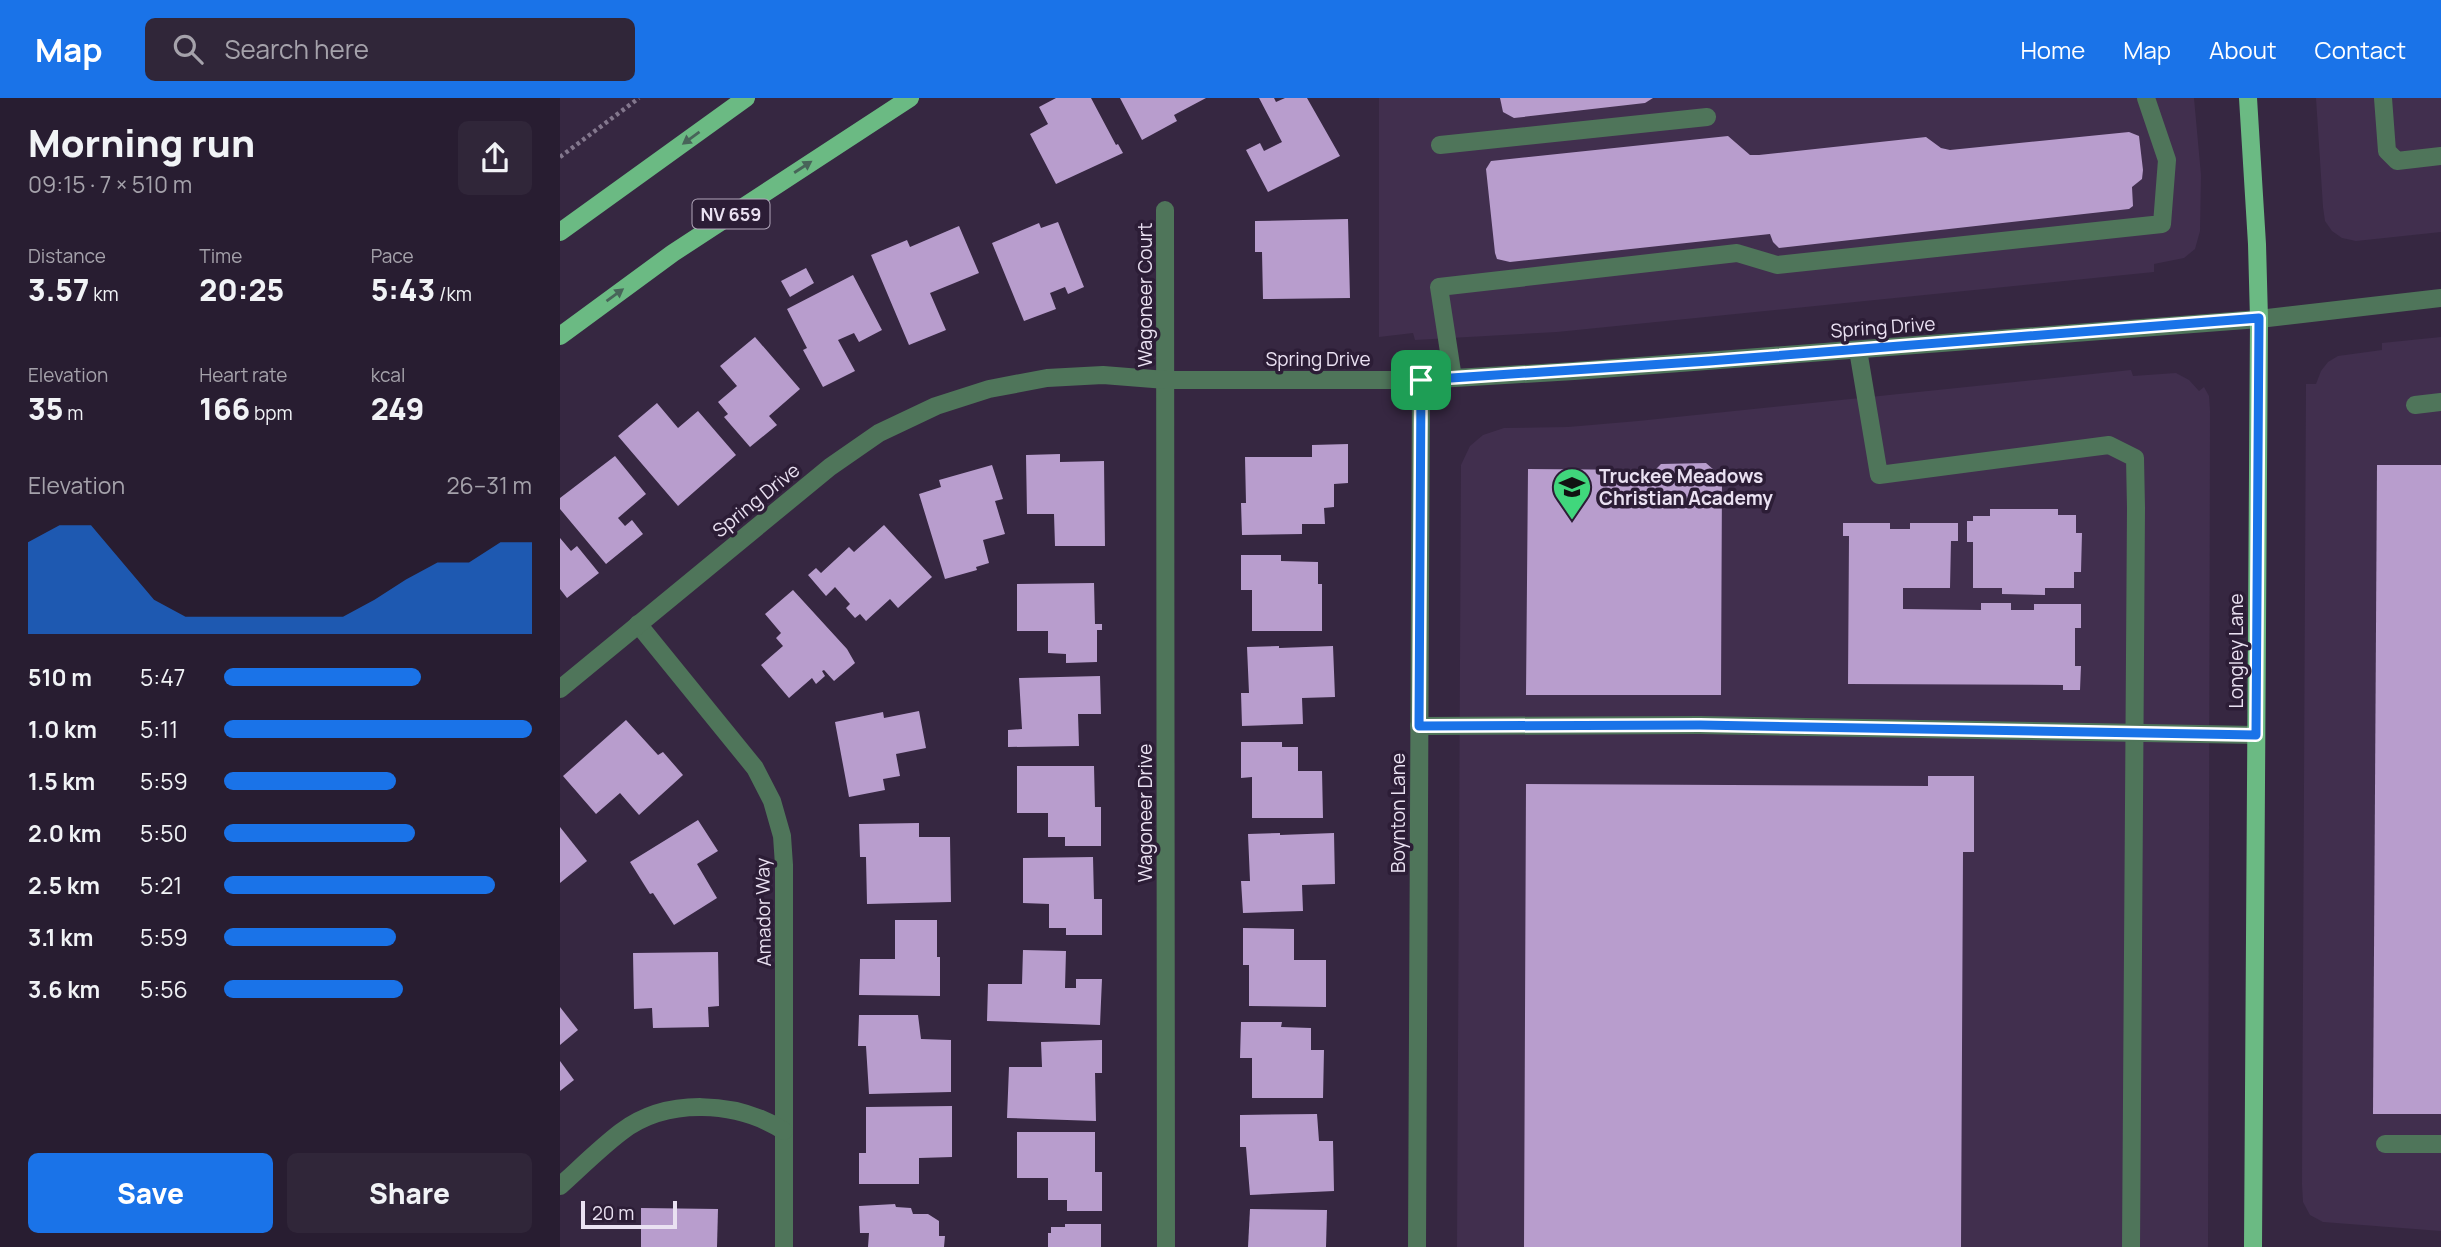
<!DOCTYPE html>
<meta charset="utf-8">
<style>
:root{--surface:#281d31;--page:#302639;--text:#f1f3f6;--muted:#a5a2ab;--accent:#1a73e8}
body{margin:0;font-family:Manrope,sans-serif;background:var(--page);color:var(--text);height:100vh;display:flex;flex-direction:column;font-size:26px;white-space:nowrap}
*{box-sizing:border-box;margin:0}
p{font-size:23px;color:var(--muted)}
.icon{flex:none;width:38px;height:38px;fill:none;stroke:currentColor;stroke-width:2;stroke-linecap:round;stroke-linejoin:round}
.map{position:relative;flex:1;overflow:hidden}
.drawer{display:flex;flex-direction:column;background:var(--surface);width:560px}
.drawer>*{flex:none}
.scale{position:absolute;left:21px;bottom:18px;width:96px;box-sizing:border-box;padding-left:7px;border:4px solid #eae1f2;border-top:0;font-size:19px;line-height:24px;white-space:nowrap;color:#eae1f2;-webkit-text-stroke:5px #2c1d36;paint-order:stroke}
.pin{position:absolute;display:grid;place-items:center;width:60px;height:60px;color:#fff;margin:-30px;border-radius:14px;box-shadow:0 4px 10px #0006}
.round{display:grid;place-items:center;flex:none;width:74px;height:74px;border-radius:10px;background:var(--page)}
.summary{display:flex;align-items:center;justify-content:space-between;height:119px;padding:0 28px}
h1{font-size:38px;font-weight:800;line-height:52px}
.figures{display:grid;grid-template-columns:repeat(3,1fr);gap:10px;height:119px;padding:7px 28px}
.figures div{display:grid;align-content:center}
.figures b{font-size:30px;font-weight:800}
.figures small{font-size:19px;font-weight:400}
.figures p{font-size:19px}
.chart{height:196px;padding:14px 28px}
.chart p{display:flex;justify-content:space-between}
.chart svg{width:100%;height:126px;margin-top:7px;fill:var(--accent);opacity:.7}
.action{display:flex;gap:14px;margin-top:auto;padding:14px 28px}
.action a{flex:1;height:80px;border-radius:10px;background:var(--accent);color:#fff;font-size:28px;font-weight:800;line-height:80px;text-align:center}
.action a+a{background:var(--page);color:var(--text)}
ul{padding:0 28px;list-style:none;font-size:23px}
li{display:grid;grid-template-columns:112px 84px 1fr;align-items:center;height:52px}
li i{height:18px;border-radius:9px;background:var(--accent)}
header{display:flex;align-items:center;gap:42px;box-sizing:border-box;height:98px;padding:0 35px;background:var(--accent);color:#fff}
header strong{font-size:33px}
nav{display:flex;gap:38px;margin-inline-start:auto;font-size:24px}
.search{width:490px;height:63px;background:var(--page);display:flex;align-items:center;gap:18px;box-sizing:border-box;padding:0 24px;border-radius:10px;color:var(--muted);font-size:26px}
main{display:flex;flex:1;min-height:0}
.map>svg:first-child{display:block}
.built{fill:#412f4e}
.building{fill:#b89dcd}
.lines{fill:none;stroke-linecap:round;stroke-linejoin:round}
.path{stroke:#83778d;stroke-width:4.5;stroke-dasharray:3.5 3.5;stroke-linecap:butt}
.minor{stroke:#4f755a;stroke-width:18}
.major{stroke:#6bba83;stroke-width:18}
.oneway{fill:#486459}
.route-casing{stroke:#fff;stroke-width:14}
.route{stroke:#1a73e8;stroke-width:9}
.labels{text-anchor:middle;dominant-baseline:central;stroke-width:7;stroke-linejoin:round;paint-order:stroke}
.shield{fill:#2c1d36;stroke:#b1a6ba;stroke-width:2}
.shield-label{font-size:18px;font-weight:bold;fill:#eae1f2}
.street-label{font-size:19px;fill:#eae1f2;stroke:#2c1d36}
.poi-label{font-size:19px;font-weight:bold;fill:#eae1f2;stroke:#2c1d36;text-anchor:start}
</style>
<header>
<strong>Map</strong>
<div class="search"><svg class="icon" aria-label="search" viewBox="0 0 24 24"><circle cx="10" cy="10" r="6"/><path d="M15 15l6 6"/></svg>Search here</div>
<nav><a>Home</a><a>Map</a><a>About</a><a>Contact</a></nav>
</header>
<main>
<section class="drawer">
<div class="summary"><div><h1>Morning run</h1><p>09:15 · 7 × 510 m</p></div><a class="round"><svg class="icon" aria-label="share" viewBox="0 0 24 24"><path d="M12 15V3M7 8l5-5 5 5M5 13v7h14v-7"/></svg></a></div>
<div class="figures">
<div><p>Distance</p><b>3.57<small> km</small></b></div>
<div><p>Time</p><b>20:25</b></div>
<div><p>Pace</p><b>5:43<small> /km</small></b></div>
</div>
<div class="figures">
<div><p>Elevation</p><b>35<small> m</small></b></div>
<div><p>Heart rate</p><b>166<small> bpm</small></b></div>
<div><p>kcal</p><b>249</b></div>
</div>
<div class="chart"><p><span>Elevation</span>26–31 m</p>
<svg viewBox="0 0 160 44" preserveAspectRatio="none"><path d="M0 44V12L10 6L20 6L30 19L40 32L50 38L60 38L70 38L80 38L90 38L100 38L110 32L120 25L130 19L140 19L150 12L160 12V44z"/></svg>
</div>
<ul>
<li><b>510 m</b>5:47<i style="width:64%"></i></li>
<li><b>1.0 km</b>5:11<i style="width:100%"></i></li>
<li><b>1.5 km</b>5:59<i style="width:56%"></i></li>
<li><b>2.0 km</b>5:50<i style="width:62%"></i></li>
<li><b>2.5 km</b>5:21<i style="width:88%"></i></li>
<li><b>3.1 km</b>5:59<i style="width:56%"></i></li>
<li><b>3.6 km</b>5:56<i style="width:58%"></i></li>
</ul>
<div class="action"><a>Save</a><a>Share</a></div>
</section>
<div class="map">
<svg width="1881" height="1149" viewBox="0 0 1881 1149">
<rect width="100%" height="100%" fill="#362741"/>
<!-- built -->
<g class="built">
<polygon points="819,0 1634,0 1641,77 1640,133 1635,151 1624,160 1594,166 1594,174 997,234 855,242 853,235 819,239"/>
<polygon points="1756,0 1881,0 1881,134 1796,143 1782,140 1772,133 1765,123 1763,109"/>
<polygon points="1881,239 1881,1133 1763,1124 1750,1117 1743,1104 1742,1086 1746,286 1756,286 1761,273 1768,264 1778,258 1822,252 1822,245"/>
<polygon points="1571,272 1573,278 1616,275 1629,282 1639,293 1644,289 1649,298 1650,313 1648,1149 897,1149 901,367 910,348 923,337 944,330 1008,329 1078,323"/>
</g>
<!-- building -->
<g class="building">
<polygon points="496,0 531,0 556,47 558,46 563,55 496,86 470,36 488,26 479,9"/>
<polygon points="560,0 646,0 614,17 617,23 582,42"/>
<polygon points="699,0 714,0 716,4 725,0 747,0 780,58 708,94 686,52 700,45 704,53 722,44"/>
<polygon points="940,0 1093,0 1085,5 954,20 943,14"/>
<polygon points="1569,34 1579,38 1583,72 1582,81 1572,89 1573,108 1569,111 1219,150 1213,144 1210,136 950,164 937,161 935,155 926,71 931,63 1168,38 1190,57 1199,57 1366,39 1381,50 1390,52"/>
<polygon points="788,121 790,200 703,201 702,154 695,154 695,123"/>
<polygon points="498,124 524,189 508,196 505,189 490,195 496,211 464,223 432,145 479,125 481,130"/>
<polygon points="399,128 419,175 370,195 386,232 349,247 311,157 347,142 350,149"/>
<polygon points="246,170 254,185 230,199 221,183"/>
<polygon points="293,177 322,232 299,244 294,235 278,242 295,273 263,289 243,252 247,250 227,211"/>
<polygon points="195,239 240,291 209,318 217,327 190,349 164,319 168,316 158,304 177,288 160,268"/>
<polygon points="97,305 118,330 138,313 176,357 118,408 58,338"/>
<polygon points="788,346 788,385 774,386 774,409 764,410 765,426 742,426 742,436 682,437 681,405 686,405 685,359 752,359 752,347"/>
<polygon points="500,356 500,364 544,363 545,448 495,448 494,416 467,416 466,357"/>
<polygon points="55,358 86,396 58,420 65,428 72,422 83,436 46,466 0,411 0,400"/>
<polygon points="1146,365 1162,379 1161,597 966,597 968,371 1095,372 1101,366"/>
<polygon points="432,367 443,401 435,403 445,436 423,442 429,465 416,469 417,472 385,481 359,396 381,389 379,382"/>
<polygon points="1817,367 1881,367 1881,1016 1813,1016"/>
<polygon points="1430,411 1498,411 1498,417 1516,417 1516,435 1522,435 1521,474 1514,474 1514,490 1485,490 1485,497 1442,496 1442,490 1413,490 1413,444 1407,444 1407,423 1413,423 1413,418 1430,418"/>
<polygon points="1283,425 1330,425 1330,431 1350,431 1350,425 1398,425 1398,443 1391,443 1390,490 1343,490 1343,511 1421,512 1421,505 1451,505 1451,512 1474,512 1474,506 1521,506 1521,530 1515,530 1515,568 1521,568 1520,592 1503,592 1503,587 1288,586 1289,438 1283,438"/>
<polygon points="324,427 372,479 338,510 330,501 306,523 300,516 295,520 286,510 290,506 275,489 266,498 248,477 256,470 261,475 289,449 294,454"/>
<polygon points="0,440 11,453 17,448 39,475 7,500 0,491"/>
<polygon points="681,457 721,457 721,463 758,464 758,486 762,486 762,533 692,533 692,492 681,492"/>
<polygon points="534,485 535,526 542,526 542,532 537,532 537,564 506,565 506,556 488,555 488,533 457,533 457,486"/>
<polygon points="233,492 287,551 295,565 274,583 264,572 262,573 265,578 256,586 252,580 229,600 201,567 223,548 216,540 221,535 205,516"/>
<polygon points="719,548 719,550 773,548 775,599 742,600 743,626 682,628 681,595 689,595 687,549"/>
<polygon points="540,578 541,616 518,616 519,648 448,649 448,632 462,631 459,580"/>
<polygon points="359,613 366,650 336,656 340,678 323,681 325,692 289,699 275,624 323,614 324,620"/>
<polygon points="66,622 98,657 103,654 123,677 79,717 60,695 36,716 3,678"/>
<polygon points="681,644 722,644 722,649 738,649 738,673 762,673 763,720 692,720 692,679 681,680"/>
<polygon points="457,668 534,668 535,709 541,709 541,748 505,748 505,739 488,739 488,715 457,715"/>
<polygon points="1368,678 1414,678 1414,754 1403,754 1401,1149 964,1149 966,686 1368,688"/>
<polygon points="138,722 158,753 137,766 157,800 114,827 93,795 90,796 70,764"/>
<polygon points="359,725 359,739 390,739 391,804 307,806 306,759 300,759 299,726"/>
<polygon points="0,729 27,763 0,785"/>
<polygon points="720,735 720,737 774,735 775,786 742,787 743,813 683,815 681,783 690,783 688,736"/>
<polygon points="533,759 534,801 542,801 542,837 506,837 506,830 489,830 489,806 463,805 463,760"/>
<polygon points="335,822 377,822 377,859 380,859 380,898 299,897 300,861 335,861"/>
<polygon points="683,830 734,831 734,862 766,862 766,909 689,908 689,867 683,867"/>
<polygon points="463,852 506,853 505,890 516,890 516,881 542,881 540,927 427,923 428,886 462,886"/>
<polygon points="158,854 159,908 148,909 149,929 93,930 92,910 74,911 73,855"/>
<polygon points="0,909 18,932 0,947"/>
<polygon points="299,917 358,917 361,941 391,942 391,994 309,996 306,948 298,948"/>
<polygon points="681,924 722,924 721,929 751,930 751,952 764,952 763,1000 692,1000 692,960 680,960"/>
<polygon points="542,942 542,975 535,975 536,1023 447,1020 449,969 482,969 481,944"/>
<polygon points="0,963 14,982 0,993"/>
<polygon points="392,1008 392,1059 359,1060 359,1086 299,1086 299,1055 306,1055 306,1009"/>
<polygon points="757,1016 759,1043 773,1043 774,1093 690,1097 686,1049 680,1049 680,1017"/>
<polygon points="457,1034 535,1034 535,1074 542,1074 542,1113 507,1113 507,1102 488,1102 488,1080 457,1080"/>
<polygon points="335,1106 336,1109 351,1110 353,1116 368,1116 379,1123 379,1138 385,1138 384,1149 308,1149 309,1135 300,1135 299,1108"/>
<polygon points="81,1110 158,1111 157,1149 81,1149"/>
<polygon points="690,1111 767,1112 766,1149 688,1149"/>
<polygon points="505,1126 541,1126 541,1149 488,1149 488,1135 491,1135 491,1129 505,1129"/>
</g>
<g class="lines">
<!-- path -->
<polyline class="path" points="0,59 79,0"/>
<!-- minor -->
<g class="minor">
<polyline points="1823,0 1827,53 1837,63 1881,58"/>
<polyline points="880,47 1147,19"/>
<polyline points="605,112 606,1149"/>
<polyline points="1298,252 1319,377 1549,347 1575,360 1576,410 1571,1149"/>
<polyline points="893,280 879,189 1177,155 1217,167 1602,126 1607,62 1586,0"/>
<polyline points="1855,307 1881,304"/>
<polyline points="78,526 195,670 212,703 222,738 224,767 224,1149"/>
<polyline points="0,591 270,369 319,335 376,308 429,291 487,280 543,277 606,282 861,282 1014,273 1699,221 1881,200"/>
<polyline points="859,628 1140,627 1696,637"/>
<polyline points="1825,1046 1881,1046"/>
<path d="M 0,1088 C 20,1070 40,1050 61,1034 C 107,999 177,1003 224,1033"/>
<polyline points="857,1149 861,282"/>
</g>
<!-- major -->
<g class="major">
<polyline points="1688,0 1697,146 1699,221 1693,1149"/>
<polyline points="0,134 186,0"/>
<polyline points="0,238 113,155 350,0"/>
</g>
</g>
<!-- one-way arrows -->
<defs><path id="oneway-solid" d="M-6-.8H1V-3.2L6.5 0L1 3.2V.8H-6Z" transform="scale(1.75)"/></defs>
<g class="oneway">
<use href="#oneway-solid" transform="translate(131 40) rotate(144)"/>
<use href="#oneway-solid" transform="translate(243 69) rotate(-33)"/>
<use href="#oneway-solid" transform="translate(55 197) rotate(-36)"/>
</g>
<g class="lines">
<!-- route casing -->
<g class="route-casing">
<polygon id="route" points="1699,220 1696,637 1140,627 859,628 861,282 1149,263"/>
</g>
<!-- route -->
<use href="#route" class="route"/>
</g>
<!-- icons -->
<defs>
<g id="school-pin" transform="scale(2.0125)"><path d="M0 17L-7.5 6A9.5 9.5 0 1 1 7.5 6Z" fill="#40d77c" stroke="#2c1d36"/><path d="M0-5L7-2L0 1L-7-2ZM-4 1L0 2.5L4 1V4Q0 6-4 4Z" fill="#111"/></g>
</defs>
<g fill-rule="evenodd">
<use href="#school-pin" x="1012" y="389"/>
</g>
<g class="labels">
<!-- shield labels -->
<rect class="shield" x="132.5" y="101.5" width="77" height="29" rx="5"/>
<g class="shield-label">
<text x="171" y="116">NV 659</text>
</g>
<!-- street labels -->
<g class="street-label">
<text transform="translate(585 197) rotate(-90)">Wagoneer Court</text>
<text transform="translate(1323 229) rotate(-4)">Spring Drive</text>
<text x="758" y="261">Spring Drive</text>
<text transform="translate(196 402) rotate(-39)">Spring Drive</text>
<text transform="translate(1676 553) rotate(-90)">Longley Lane</text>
<text transform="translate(585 715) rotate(-90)">Wagoneer Drive</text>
<text transform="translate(838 715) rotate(-90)">Boynton Lane</text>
<text transform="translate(203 814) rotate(-91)">Amador Way</text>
</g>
<!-- poi labels -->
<g class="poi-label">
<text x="1039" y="378">Truckee Meadows<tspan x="1039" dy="22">Christian Academy</tspan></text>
</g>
</g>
</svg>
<div class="scale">20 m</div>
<div class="pin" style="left:861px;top:282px;background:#1e9e55"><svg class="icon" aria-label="arrive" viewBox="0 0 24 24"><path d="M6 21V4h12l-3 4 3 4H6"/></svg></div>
</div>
</main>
